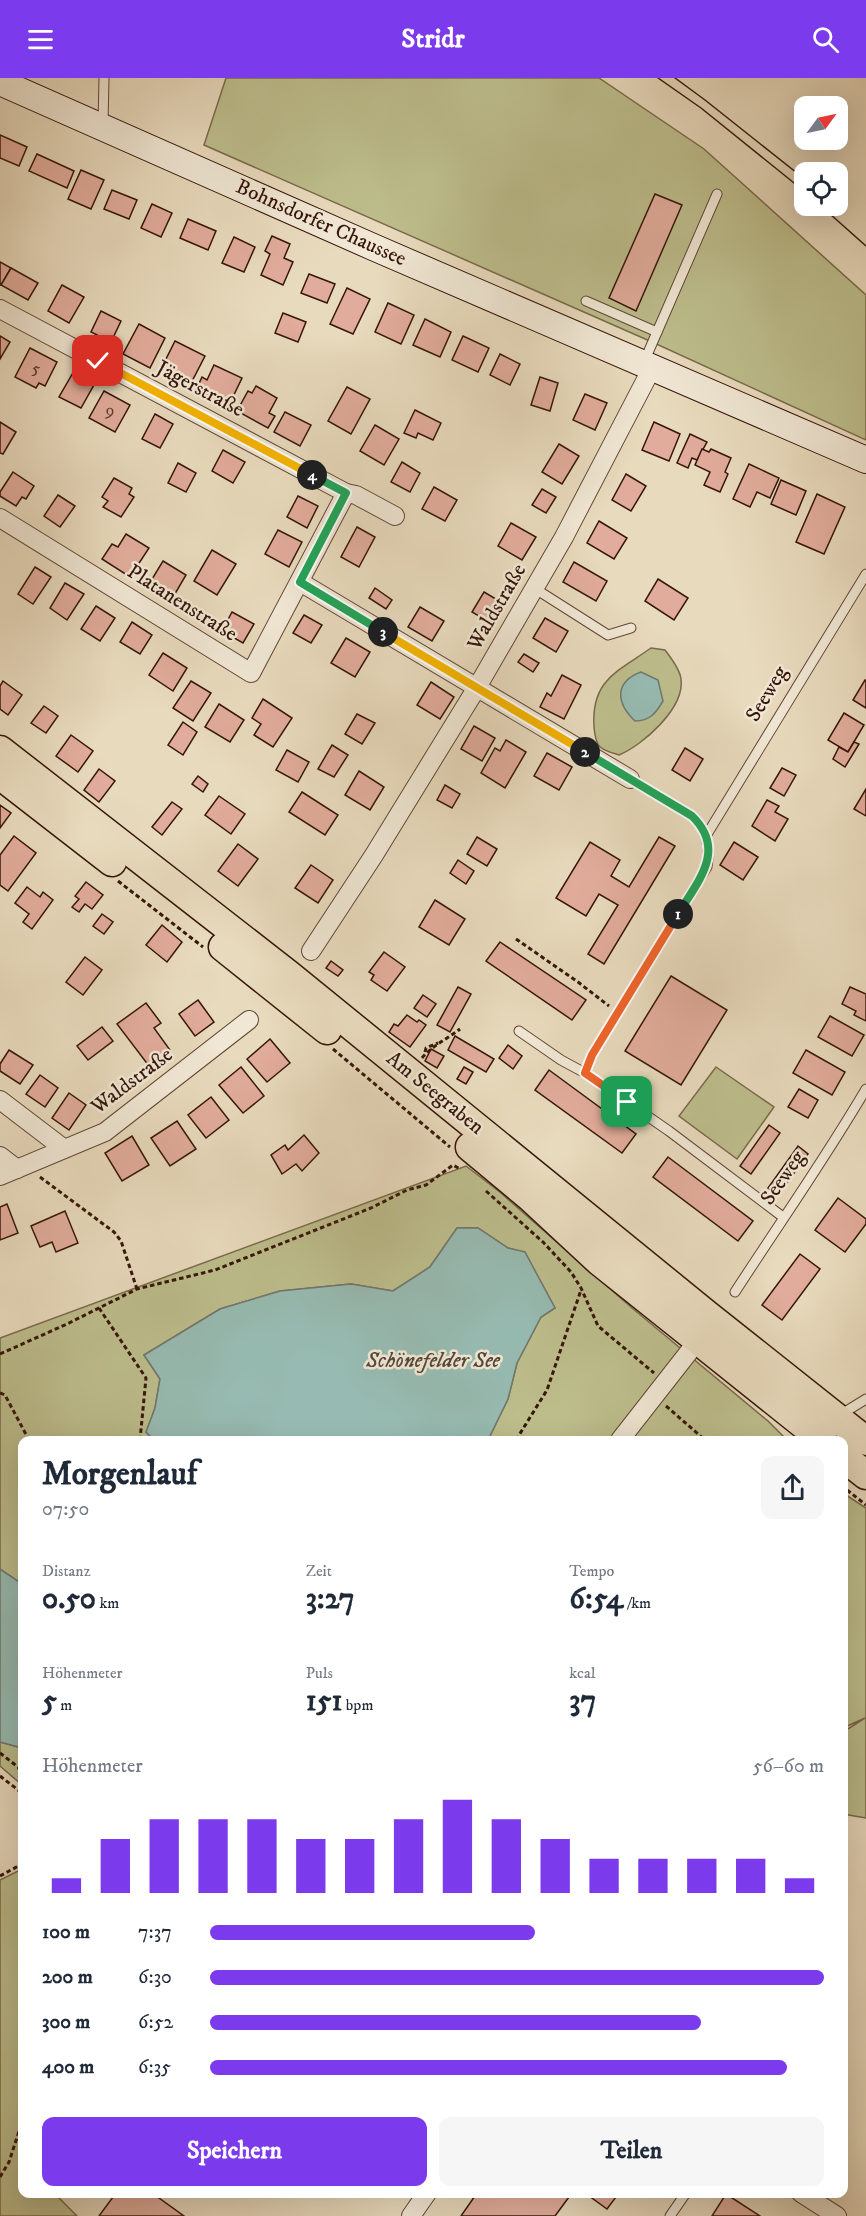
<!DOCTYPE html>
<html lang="de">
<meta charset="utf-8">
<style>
:root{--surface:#fff;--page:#f6f6f7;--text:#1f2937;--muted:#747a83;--accent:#7c3aed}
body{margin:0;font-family:"IM FELL DW Pica",serif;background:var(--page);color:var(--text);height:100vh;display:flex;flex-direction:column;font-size:22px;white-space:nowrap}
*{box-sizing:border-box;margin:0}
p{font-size:20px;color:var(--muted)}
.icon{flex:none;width:33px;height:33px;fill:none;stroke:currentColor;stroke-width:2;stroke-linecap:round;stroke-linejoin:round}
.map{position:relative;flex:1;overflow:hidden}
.drawer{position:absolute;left:18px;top:1358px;width:830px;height:762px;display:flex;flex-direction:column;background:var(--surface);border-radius:12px;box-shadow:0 6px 24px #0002}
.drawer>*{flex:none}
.needle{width:39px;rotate:57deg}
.controls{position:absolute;left:794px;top:18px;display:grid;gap:12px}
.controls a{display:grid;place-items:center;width:54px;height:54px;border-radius:12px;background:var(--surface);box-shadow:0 6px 24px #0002;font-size:30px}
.pin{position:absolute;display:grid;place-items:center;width:51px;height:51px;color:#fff;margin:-26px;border-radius:12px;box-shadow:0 3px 9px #0006}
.km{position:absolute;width:30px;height:30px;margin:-15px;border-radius:50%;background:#222;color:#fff;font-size:16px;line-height:30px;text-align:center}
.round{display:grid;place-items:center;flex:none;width:63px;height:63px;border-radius:12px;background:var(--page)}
.summary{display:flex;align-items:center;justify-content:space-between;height:102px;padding:0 24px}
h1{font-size:33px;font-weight:800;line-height:45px}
.figures{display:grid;grid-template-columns:repeat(3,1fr);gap:9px;height:102px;padding:6px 24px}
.figures div{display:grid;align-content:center}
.figures b{font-size:30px;font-weight:800}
.figures small{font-size:16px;font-weight:400}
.figures p{font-size:16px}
.chart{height:168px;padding:12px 24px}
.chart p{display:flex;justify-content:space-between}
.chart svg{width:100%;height:108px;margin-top:6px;stroke:var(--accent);stroke-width:6}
.action{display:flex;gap:12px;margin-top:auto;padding:12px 24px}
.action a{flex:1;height:69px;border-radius:12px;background:var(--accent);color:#fff;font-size:24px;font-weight:800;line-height:69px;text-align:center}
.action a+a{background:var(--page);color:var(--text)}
ul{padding:0 24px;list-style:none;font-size:20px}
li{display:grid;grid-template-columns:96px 72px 1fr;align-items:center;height:45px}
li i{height:15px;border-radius:8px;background:var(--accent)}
header{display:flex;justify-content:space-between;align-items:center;height:78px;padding:0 24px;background:var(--accent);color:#fff;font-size:27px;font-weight:800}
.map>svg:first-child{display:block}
.green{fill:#bdbd8c;stroke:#7a6a4b;stroke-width:1.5}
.water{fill:#97bbb2;stroke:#70796f;stroke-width:1.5}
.building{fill:#e1ac9b;stroke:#36160a;stroke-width:1.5}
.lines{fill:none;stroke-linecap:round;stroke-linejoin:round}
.lane-casing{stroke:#624737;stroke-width:11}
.street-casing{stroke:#624737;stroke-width:20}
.secondary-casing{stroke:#36160a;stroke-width:28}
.primary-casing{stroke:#36160a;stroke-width:31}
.path{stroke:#36160a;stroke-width:3;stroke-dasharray:4.5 3;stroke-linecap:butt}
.lane{stroke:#f0e7d4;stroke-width:9}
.street{stroke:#f0e7d4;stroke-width:18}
.secondary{stroke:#f0e7d4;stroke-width:26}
.primary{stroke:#e8dabd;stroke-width:28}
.tram{stroke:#36160a;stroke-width:1.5}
.split-1-casing{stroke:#fff;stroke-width:12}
.split-2-casing{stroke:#fff;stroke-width:12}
.split-3-casing{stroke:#fff;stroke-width:12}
.split-4-casing{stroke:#fff;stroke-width:12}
.split-5-casing{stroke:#fff;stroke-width:12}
.split-1{stroke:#f0652b;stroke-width:8}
.split-2{stroke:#22a559;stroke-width:8}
.split-3{stroke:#f5b400;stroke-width:8}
.split-4{stroke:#22a559;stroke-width:8}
.split-5{stroke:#f5b400;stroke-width:8}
.labels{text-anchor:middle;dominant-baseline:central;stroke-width:5;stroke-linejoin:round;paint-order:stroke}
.number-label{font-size:18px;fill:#613c2e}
.street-label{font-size:21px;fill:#36160a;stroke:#f0e7d4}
.water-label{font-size:22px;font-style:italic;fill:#53483c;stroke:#f0e7d4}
</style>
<header><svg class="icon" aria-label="menu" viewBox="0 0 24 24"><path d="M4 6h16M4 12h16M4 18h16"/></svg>Stridr<svg class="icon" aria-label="search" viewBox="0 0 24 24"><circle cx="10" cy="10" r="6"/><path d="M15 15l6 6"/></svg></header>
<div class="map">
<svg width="866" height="2138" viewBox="0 0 866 2138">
<rect width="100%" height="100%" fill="#e8dabd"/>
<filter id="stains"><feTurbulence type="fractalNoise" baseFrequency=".00333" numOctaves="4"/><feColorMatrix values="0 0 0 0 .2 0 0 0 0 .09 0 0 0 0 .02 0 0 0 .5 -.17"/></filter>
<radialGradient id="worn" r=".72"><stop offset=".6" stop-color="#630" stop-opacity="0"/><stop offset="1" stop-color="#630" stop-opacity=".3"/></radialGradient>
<!-- green -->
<g class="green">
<polygon points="226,0 599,0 704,71 866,217 866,362 652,264 204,67"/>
<path d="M 651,570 L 665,572 C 671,580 680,591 681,601 C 685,630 643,667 619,677 C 600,671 596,671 594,649 C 591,602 617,594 651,570 Z"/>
<polygon points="716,989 774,1029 737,1081 679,1038"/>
<polygon points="466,1088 501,1115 632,1230 768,1343 787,1362 488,1362 508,1321 517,1285 541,1239 555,1230 525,1175 508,1170 478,1150 457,1150 430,1189 393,1213 351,1206 280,1213 220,1231 144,1277 160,1301 155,1330 146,1354 154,1362 22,1362 22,1506 0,1491 0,1260"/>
<polygon points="843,1415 866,1430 866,1740 843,1736 843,1654 865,1640 843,1650"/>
<polygon points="0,1664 22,1670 22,1707 0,1688"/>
<polygon points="22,1791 22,2115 54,2115 77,2138 0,2138 0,1802"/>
</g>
<!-- water -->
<g class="water">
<path d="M 641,594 L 658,602 L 663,623 C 656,635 650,643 635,643 C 616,625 614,604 641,594 Z"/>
<polygon points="457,1150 478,1150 508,1170 525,1174 555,1230 541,1239 517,1285 508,1321 488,1362 154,1362 146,1354 155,1330 160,1301 144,1277 220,1231 280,1213 351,1206 393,1213 430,1189"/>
<polygon points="0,1491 22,1506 22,1670 0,1664"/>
</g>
<!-- building -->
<g class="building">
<polygon points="0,57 27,69 19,88 0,80"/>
<polygon points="37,76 74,93 67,110 29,93"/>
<polygon points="81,92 104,102 91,131 68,121"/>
<polygon points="112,112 137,122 129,141 104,131"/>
<polygon points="655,116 682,127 636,233 609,220"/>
<polygon points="152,126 172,135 161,159 141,150"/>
<polygon points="188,141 216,153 208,172 180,160"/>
<polygon points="272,158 290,166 284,180 293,184 283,207 261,197 270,176 265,173"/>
<polygon points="234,159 255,169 244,194 222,185"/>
<polygon points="0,184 11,190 1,207 0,207"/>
<polygon points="11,190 38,205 28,222 1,207"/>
<polygon points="309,196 335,206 327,225 301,215"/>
<polygon points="62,207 84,219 69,245 48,233"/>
<polygon points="347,210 370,221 353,256 330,246"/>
<polygon points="388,225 414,237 401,266 375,254"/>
<polygon points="101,233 121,243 111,264 91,254"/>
<polygon points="283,235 306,244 298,264 275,255"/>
<polygon points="425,241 451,254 440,279 413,267"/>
<polygon points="139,246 165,260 150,290 123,276"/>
<polygon points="0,258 10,264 0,281"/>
<polygon points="463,258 489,270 478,294 452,282"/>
<polygon points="175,263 205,278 188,311 159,295"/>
<polygon points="30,270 57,284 45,308 39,305 36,310 15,299"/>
<polygon points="500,276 520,286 510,307 490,297"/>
<polygon points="214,287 242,300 229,327 196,312 202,299 207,302"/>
<polygon points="74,293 95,305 81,330 59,319"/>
<polygon points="540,299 558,305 550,333 531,327"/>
<polygon points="256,308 277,320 269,335 275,338 268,350 237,333 248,313 252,315"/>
<polygon points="347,309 370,321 351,356 328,343"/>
<polygon points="104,313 130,327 115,354 89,340"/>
<polygon points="585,316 607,325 595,352 573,342"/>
<polygon points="415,332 441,345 433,362 418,355 416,360 404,355"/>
<polygon points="285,334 311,347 300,368 274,354"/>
<polygon points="155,336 173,346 160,370 142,361"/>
<polygon points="0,344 16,354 3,376 0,375"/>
<polygon points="654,344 680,356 669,383 642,372"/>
<polygon points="375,347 399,361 384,387 360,373"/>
<polygon points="690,356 707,364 697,382 692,380 688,390 677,385"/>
<polygon points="559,366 579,378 562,406 542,394"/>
<polygon points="702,371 709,374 711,371 731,380 725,394 728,396 720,414 704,407 710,394 695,387"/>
<polygon points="223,372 245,384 233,405 212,393"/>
<polygon points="402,384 420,395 410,414 391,404"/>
<polygon points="178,385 196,395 186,414 168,405"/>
<polygon points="749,386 779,400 770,420 757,414 750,429 733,421"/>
<polygon points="13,394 34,408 26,421 22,419 16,428 0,418 0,414"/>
<polygon points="626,396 646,408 631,433 612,422"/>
<polygon points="114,400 132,410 129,416 134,419 121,439 103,429 108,423 102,419"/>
<polygon points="781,402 806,413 796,437 771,426"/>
<polygon points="434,409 457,422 445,443 422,431"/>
<polygon points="542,411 556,419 546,435 532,427"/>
<polygon points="817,416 845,429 824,476 796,464"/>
<polygon points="58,417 75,428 60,449 44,438"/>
<polygon points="298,418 318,428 307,450 287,439"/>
<polygon points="599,443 627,460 614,481 587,465"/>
<polygon points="511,445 536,459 522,482 498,468"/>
<polygon points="357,449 375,459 359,489 341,479"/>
<polygon points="278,452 302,464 289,489 265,476"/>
<polygon points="126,456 149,470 130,499 102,481 112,466 118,469"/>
<polygon points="212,472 236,486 217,517 194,503"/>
<polygon points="163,483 186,497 172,521 149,506"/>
<polygon points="574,484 607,503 596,523 563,504"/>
<polygon points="35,489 51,499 33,526 18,516"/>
<polygon points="658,501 688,520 674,542 645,523"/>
<polygon points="65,505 84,516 67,542 50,530"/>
<polygon points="375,510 392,522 386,531 369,520"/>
<polygon points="484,514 501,524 489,544 472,534"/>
<polygon points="96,528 115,540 100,563 81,551"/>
<polygon points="420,529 444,543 432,563 408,549"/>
<polygon points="232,534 254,546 243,565 222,553"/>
<polygon points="304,537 322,547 311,565 293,555"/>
<polygon points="545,540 568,553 556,574 533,560"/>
<polygon points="132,544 152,557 140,576 120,564"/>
<polygon points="346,560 370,574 355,599 331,585"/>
<polygon points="163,575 187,590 173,613 149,597"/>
<polygon points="524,576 539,585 533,594 518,584"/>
<polygon points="562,597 581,607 564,641 540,629 547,615 551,618"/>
<polygon points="865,602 866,602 866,630 853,622"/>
<polygon points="3,603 22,617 8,637 0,631 0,608"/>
<polygon points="191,603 211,615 193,643 173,630"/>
<polygon points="431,604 454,619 440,641 417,627"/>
<polygon points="263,621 292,640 273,669 254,657 261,646 252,640"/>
<polygon points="219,626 244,642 230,664 205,649"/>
<polygon points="44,628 58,638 46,655 31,645"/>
<polygon points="844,635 864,647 848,674 828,662"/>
<polygon points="357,636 375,645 362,666 345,656"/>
<polygon points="183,644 197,654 183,677 168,667"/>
<polygon points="474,648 495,660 482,683 461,671"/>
<polygon points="71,657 93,673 78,694 56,678"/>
<polygon points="506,662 526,674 505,710 481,695 495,670 500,673"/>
<polygon points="854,664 859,666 845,689 833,681 839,669 848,674"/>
<polygon points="332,667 348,677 334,699 318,691"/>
<polygon points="685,670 703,681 690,703 672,692"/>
<polygon points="287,672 309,684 298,704 276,692"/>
<polygon points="547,675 572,689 559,712 534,698"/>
<polygon points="782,690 796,697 784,718 770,710"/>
<polygon points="99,691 115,703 99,724 84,712"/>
<polygon points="359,693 384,709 370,732 345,717"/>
<polygon points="198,698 208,706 203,714 192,706"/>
<polygon points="445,707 460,716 452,730 437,722"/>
<polygon points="866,711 866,738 854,731"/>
<polygon points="302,714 338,737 325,757 289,734"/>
<polygon points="219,718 245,736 231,756 205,737"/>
<polygon points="767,722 779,728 775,734 788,741 775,763 752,748"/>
<polygon points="172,724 182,731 162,757 152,749"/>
<polygon points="0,727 11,735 0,750"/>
<polygon points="14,758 36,775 8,813 0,807 0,777"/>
<polygon points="477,759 497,771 487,788 467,776"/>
<polygon points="659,759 675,768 604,886 588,876 618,827 599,816 586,838 556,820 590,764 620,782 611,798 629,809"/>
<polygon points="734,764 758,779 743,802 720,787"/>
<polygon points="238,766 258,781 238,808 218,793"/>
<polygon points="458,782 474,793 466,806 450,795"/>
<polygon points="311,787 333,802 318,825 295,810"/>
<polygon points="86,804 103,817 92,831 85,826 79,834 72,829 79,821 75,818"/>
<polygon points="27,809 40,819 43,814 53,822 32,851 23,844 29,836 15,825"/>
<polygon points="435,822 465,841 449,867 419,849"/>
<polygon points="102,836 113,844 104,856 93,848"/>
<polygon points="162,847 182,864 167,884 146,867"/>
<polygon points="500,864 586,922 572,942 486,883"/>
<polygon points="384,874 405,889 387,913 371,902 374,897 369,894"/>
<polygon points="85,879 102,892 83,917 66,904"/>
<polygon points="331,883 343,892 338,898 326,890"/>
<polygon points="671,898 727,932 681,1007 625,973"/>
<polygon points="458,909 471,916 450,954 437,947"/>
<polygon points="850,909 866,916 866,943 854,937 856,933 842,926"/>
<polygon points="423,917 436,926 427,939 414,930"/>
<polygon points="198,922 214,944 195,958 179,936"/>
<polygon points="146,925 161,945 154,950 170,972 149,988 117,946"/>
<polygon points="407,937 417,944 419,942 426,947 410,969 389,954 394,946 398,948"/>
<polygon points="830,938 864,957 852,978 818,959"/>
<polygon points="102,949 113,963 88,982 77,968"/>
<polygon points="455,958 494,981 486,994 448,972"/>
<polygon points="270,961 290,985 267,1004 247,981"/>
<polygon points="508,967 522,978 513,991 499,980"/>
<polygon points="431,971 444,978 437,990 425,983"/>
<polygon points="9,972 33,987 20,1006 0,993 0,986"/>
<polygon points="806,972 845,994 832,1017 793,995"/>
<polygon points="241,989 264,1018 243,1035 219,1007"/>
<polygon points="464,989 473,994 466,1006 457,1001"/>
<polygon points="549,992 636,1056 622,1075 535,1012"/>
<polygon points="40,997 58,1010 45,1029 26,1016"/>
<polygon points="799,1011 818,1022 808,1040 788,1029"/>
<polygon points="69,1015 86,1027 69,1052 52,1040"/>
<polygon points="211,1019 229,1042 206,1060 188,1037"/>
<polygon points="177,1043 196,1071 170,1088 151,1060"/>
<polygon points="769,1047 780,1055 751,1096 740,1088"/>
<polygon points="304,1057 319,1075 302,1093 296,1086 282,1096 271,1077 285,1067 288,1072"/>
<polygon points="132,1058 149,1087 122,1103 105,1075"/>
<polygon points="798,1068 808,1076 778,1117 768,1110"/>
<polygon points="668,1079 753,1143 738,1163 653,1099"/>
<polygon points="838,1120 866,1141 866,1146 845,1174 815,1152"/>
<polygon points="7,1126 18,1155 0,1162 0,1129"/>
<polygon points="65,1133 78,1165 56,1174 52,1164 40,1169 31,1148"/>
<polygon points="800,1176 820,1191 782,1242 762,1227"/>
<polygon points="116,2115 152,2115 184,2138 99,2138"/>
<polygon points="477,2115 572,2115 555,2138 461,2138"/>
<polygon points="585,2115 619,2115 607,2131"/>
<polygon points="726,2116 760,2138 712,2138"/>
</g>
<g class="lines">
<!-- lane casing -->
<g class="lane-casing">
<g id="lane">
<polyline points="103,46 104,0"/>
<polyline points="586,223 657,254"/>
<polyline points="644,284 717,116"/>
<polyline points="534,510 608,557 631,550"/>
<polyline points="706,758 866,496"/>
<polyline points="519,953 561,982 585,995 669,1053 783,1139"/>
<path d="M 585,995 L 592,977 L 707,789 C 710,769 707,752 692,738 L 630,701"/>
<path d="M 735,1214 C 779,1146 825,1081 866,1011"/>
<polyline points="840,1337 866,1321"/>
<polyline points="670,2138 686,2115"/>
</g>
</g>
<!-- street casing -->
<g class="street-casing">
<g id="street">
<polyline points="0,231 346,415 251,595 0,440"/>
<polyline points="346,415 356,417 395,438"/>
<polyline points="300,504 630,701"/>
<polyline points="311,873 374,777 476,611 564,459 652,290"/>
<polyline points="0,1022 63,1070"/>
<polyline points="0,1078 17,1091"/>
<polyline points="0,1098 105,1054 249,942"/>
<polyline points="620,1362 699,1261"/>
<polyline points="801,2115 837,2138"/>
<polyline points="411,2138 427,2115"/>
</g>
</g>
<!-- secondary casing -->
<g class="secondary-casing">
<polyline id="secondary" points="0,4 373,169 866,382"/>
</g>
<!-- primary casing -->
<g class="primary-casing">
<g id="primary">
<polyline points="0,672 289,897 706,1236 866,1363"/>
<polyline points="0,697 112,784"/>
<polyline points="223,869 327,952"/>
<polyline points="470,1069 530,1119 599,1183 823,1362"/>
<polyline points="843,1379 866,1397"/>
</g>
</g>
<!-- path -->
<g class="path">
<polyline points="118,803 203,869"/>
<polyline points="516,861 578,904 609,928"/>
<polyline points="333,971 450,1069"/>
<polyline points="425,974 426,970 438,965"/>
<path d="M 422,980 C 432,968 447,961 460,951"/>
<polyline points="40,1099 114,1154 121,1163 137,1211"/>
<polyline points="486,1113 543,1164 571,1194 581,1210 598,1248 654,1295"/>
<polyline points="99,1230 146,1300 140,1362"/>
<polyline points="0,1276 67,1246 137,1211 215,1192 371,1130 407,1112 426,1107 453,1087 460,1091"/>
<polyline points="0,1315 5,1317 29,1362"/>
<polyline points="666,1328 705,1362"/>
<polyline points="516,1362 547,1312 581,1212"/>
<polyline points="22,1399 20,1413 22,1442"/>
<polyline points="847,1412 866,1427"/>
<polyline points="0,1675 18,1689 22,1696"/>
<polyline points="0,1698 22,1715"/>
<polyline points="0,1798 22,1786"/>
<polyline points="0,2099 9,2084 22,2044"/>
</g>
<!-- lane -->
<use href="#lane" class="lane"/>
<!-- street -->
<use href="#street" class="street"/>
<!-- secondary -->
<use href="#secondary" class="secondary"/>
<!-- primary -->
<use href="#primary" class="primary"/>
<!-- tram -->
<g class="tram">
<polyline points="658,0 701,30 804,113"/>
<polyline points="675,0 705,22 802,99"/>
<polyline points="821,128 866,168"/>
</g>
</g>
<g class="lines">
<!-- split-1 casing -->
<g class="split-1-casing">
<polyline id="split-1" points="627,1024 585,995 592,977 678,836"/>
</g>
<!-- split-2 casing -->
<g class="split-2-casing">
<path id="split-2" d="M 585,674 L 692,738 C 727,772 698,803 678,836"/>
</g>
<!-- split-3 casing -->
<g class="split-3-casing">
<polyline id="split-3" points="383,554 585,674"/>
</g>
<!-- split-4 casing -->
<g class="split-4-casing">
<polyline id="split-4" points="312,397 346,415 300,504 383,554"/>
</g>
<!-- split-5 casing -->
<g class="split-5-casing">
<polyline id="split-5" points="98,283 312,397"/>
</g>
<!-- split-1 -->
<use href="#split-1" class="split-1"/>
<!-- split-2 -->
<use href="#split-2" class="split-2"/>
<!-- split-3 -->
<use href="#split-3" class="split-3"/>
<!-- split-4 -->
<use href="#split-4" class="split-4"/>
<!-- split-5 -->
<use href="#split-5" class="split-5"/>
</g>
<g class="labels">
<!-- number labels -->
<g class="number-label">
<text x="36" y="291">5</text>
<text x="110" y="333">9</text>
</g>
<!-- street labels -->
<g class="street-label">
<text transform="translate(321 145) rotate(24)">Bohnsdorfer Chaussee</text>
<text transform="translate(200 311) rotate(28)">Jägerstraße</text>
<text transform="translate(182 525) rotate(32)">Platanenstraße</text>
<text transform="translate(497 529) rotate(-60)">Waldstraße</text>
<text transform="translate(767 616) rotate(-59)">Seeweg</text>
<text transform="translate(132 1003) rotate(-37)">Waldstraße</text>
<text transform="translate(435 1015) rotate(39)">Am Seegraben</text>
<text transform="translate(783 1100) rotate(-55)">Seeweg</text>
</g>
<!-- water labels -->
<g class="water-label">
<text x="433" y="1282">Schönefelder See</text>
</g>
</g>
<rect width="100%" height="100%" filter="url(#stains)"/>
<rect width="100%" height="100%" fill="url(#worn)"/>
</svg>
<div class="controls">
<a><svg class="needle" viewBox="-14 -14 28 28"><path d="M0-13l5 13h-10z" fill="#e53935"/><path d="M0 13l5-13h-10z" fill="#747a83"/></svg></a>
<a><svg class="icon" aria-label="locate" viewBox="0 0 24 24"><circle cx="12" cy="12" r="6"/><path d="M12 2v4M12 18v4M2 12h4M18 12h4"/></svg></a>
</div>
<div class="pin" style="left:627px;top:1024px;background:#1e9e55"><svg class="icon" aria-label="arrive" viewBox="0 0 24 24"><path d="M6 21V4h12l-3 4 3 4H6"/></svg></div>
<div class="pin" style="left:98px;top:283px;background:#d93025"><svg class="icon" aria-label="check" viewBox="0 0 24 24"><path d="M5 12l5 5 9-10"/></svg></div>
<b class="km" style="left:678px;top:836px">1</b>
<b class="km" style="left:585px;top:674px">2</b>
<b class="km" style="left:383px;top:554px">3</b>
<b class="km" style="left:312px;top:397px">4</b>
<section class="drawer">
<div class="summary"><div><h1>Morgenlauf</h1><p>07:50</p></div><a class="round"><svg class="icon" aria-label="share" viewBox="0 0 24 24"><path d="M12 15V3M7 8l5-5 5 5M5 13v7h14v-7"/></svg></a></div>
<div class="figures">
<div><p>Distanz</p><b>0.50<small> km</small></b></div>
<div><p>Zeit</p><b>3:27</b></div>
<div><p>Tempo</p><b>6:54<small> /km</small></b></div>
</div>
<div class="figures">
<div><p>Höhenmeter</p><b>5<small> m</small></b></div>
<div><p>Puls</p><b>151<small> bpm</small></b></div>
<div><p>kcal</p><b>37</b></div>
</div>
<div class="chart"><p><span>Höhenmeter</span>56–60 m</p>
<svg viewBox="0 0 160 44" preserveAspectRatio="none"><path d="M5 44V38M15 44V22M25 44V14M35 44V14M45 44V14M55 44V22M65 44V22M75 44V14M85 44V6M95 44V14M105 44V22M115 44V30M125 44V30M135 44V30M145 44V30M155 44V38"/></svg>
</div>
<ul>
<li><b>100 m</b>7:37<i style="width:53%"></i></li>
<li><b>200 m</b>6:30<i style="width:100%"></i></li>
<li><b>300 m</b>6:52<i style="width:80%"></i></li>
<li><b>400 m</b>6:35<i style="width:94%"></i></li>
</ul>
<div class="action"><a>Speichern</a><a>Teilen</a></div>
</section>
</div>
